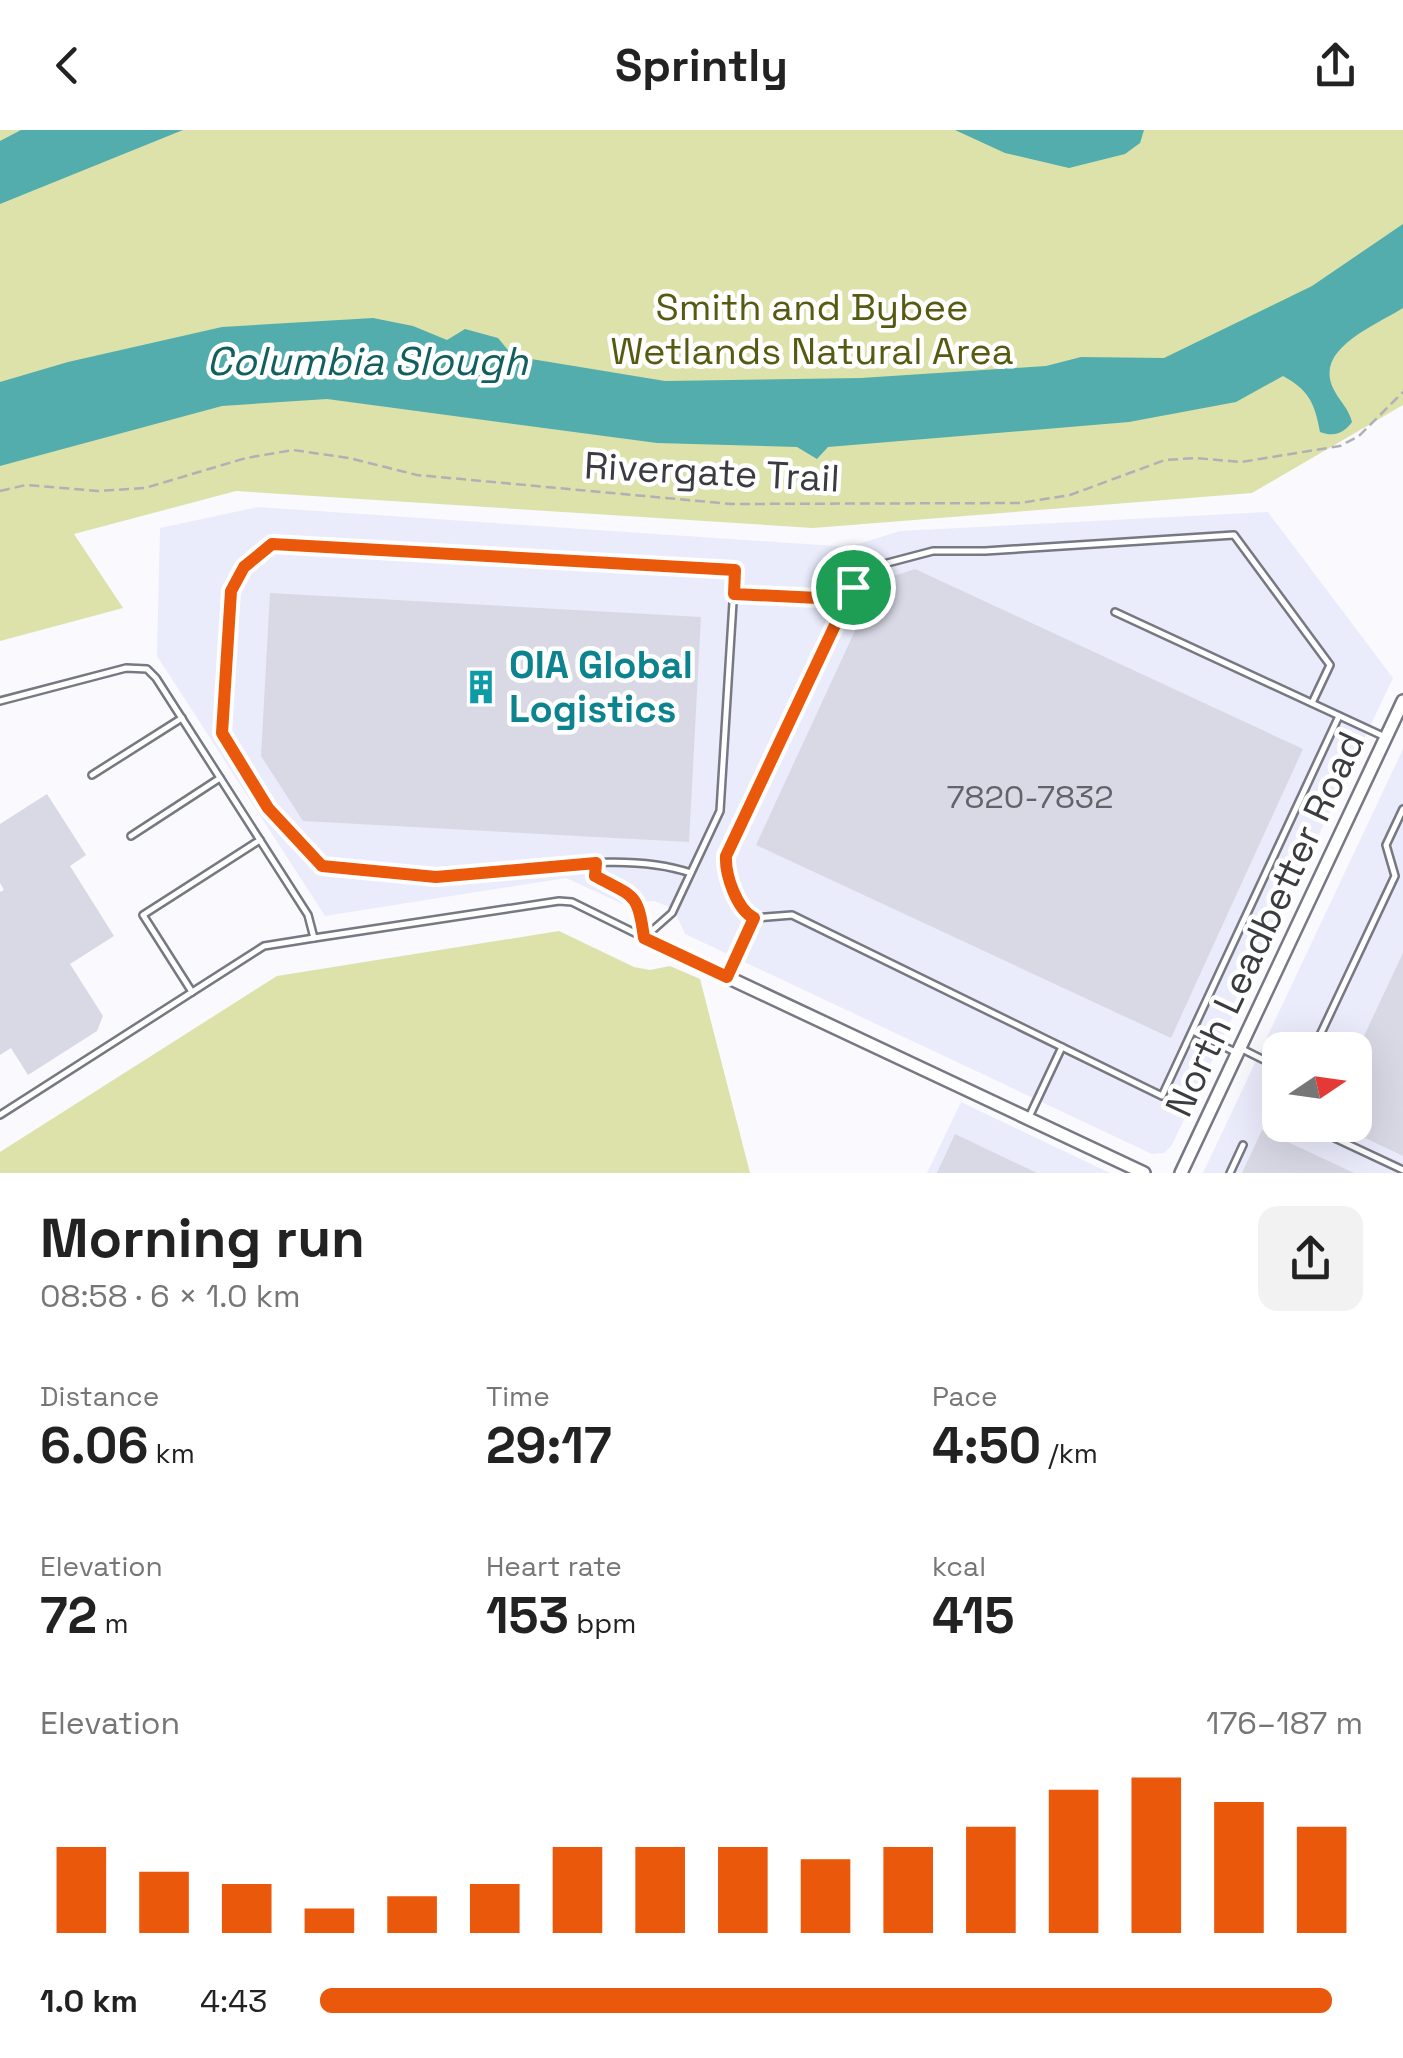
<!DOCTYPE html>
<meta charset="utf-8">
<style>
:root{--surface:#fff;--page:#f2f2f2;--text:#222;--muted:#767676;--accent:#ea580c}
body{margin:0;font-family:"Space Grotesk",sans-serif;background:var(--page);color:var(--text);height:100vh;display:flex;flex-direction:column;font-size:38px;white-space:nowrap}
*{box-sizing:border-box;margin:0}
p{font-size:32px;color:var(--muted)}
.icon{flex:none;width:55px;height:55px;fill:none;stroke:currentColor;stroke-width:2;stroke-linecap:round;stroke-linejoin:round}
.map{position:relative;height:1043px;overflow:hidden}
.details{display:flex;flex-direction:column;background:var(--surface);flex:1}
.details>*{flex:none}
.needle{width:65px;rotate:77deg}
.tools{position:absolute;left:1262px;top:902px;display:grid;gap:20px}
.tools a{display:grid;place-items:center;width:110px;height:110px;border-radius:20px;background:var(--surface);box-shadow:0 10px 40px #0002;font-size:50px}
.pin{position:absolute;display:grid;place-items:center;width:85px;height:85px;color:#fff;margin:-42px;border:5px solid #fff;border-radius:50%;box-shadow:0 2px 10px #0007}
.round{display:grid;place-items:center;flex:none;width:105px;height:105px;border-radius:20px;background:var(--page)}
.overview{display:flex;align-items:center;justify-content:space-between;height:170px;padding:0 40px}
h1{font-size:55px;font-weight:800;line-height:75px}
.metrics{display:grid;grid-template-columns:repeat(3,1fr);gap:15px;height:170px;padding:10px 40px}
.metrics div{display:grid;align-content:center}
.metrics b{font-size:50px;font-weight:800}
.metrics small{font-size:28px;font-weight:400}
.metrics p{font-size:28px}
.chart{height:280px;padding:20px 40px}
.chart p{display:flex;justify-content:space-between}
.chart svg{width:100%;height:180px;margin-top:10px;stroke:var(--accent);stroke-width:6}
ul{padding:0 40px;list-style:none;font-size:32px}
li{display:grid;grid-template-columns:160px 120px 1fr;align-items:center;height:75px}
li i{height:25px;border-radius:12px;background:var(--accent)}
header{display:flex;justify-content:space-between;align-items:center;height:130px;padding:0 40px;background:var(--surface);font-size:45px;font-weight:800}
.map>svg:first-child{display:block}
.built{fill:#eaecfc;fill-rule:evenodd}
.green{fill:#dce2aa}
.water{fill:#53adad}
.building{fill:#d8d9e5}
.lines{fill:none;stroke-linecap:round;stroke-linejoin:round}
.lane-casing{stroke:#767882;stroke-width:10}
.street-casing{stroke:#767882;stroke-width:16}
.path{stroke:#b0b0b5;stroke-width:2.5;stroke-dasharray:10 5;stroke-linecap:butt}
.lane{stroke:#fff;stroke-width:5}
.street{stroke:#fff;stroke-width:11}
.route-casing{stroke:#fff;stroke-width:20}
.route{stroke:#ea580c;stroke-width:12}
.labels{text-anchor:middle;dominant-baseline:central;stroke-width:9;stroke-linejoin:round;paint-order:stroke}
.number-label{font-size:32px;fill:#62636a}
.park-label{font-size:38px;fill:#575b12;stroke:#fff}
.street-label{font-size:38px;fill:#3b3c41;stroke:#fff}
.culture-label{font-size:38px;font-weight:bold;fill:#0d838f;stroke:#fff;text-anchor:start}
.water-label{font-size:40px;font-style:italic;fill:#125f5f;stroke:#fff}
</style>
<header><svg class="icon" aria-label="back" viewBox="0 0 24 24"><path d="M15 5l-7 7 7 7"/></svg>Sprintly<svg class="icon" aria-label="share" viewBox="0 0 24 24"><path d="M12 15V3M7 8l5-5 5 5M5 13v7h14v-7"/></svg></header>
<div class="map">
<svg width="1403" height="1043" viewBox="0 0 1403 1043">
<rect width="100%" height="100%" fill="#f9f9fe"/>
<!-- built -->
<g class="built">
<polygon points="258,377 849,417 900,401 1268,382 1393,548 1172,1015 1164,1023 1152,1024 685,804 677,786 667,776 654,771 643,771 629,777 566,748 325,786 157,526 160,398"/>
<path d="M 1403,619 L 1403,1043 L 1203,1043 ZM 1280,920 L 1355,920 L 1355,995 L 1280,995 Z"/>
<polygon points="961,972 1110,1043 927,1043"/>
</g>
<!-- green -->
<g class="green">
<polygon points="0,0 1403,0 1403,275 1252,363 813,398 236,361 74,404 123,478 0,511"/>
<polygon points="559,801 634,837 650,840 670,836 700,849 750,1043 0,1043 0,1022 277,846"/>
</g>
<!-- water -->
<g class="water">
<polygon points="21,0 183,0 0,74 0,11"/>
<polygon points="955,0 1144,0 1140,13 1125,24 1069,38 1005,23"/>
<path d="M 1403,94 L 1403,178 C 1377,195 1314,218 1333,258 C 1339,271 1348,277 1352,292 C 1343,304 1334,307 1320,302 C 1315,274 1309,260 1283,246 L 1236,272 L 1129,292 L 828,317 L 817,329 L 797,317 L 657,313 L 327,269 L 222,276 L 0,336 L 0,252 L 68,232 L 222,197 L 373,188 L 413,196 L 447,210 L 465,199 L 498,208 L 513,226 L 665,251 L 861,248 L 1046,236 L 1081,227 L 1164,228 L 1312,156 Z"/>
</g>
<!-- building -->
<g class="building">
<polygon points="915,439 1303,619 1171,908 756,715 878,451"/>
<polygon points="270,463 701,487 689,712 303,691 261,626"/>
<polygon points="47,664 86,725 70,736 114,806 70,834 103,886 97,901 28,945 11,918 0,925 0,762 4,760 0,753 0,694"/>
<polygon points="1403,823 1403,1026 1338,995 1355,995 1355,925"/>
<polygon points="1262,1000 1354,1043 1242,1043"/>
<polygon points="955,1004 1037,1043 937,1043"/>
</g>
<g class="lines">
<!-- lane casing -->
<g class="lane-casing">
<g id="lane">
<polyline points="734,464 818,468 845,453 853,457"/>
<polyline points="1115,482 1385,607"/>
<polyline points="0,571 126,538 147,539 156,548 308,785 314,808 559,771 572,772 641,806"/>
<polyline points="1312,573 1330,535 1234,405 985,421 933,421 876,436 861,445 853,457 726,726 725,737 745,784 754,788 792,785 1162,966 1339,586"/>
<polyline points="92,645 182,588"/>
<polyline points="131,706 220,648"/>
<path d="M 596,733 L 595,746 C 630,765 638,764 643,805"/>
<path d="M 646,806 L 672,783 L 720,681 L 735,440 L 272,413 L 244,437 L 231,461 L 222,603 L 268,678 L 322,736 C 360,740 399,747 437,747 C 518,746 613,717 691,743"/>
<polyline points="728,845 754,788"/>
<polyline points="192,862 143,785 260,710"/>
<polyline points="1193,901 1235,922"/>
<polyline points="1242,919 1280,938"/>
<polyline points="1313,920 1395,746 1386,715 1403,679"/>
<polyline points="1280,953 1269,977 1280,982"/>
<polyline points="0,985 264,816 314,808"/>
<polyline points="1029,987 1062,917"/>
<polyline points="1307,995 1403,1040"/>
<polyline points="1230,1043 1243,1015"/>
</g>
</g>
<!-- street casing -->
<g class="street-casing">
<g id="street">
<polyline points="644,808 1144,1043"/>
<polyline points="1181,1043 1403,571"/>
</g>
</g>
<!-- path -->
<polyline class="path" points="0,361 26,355 98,361 145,358 246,328 293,320 349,328 417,345 731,374 1020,373 1070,365 1165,330 1195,328 1241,332 1340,316 1359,306 1403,262"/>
<!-- lane -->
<use href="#lane" class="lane"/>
<!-- street -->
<use href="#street" class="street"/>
</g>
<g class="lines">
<!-- route casing -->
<g class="route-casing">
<path id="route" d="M 272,414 L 735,440 L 734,464 L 818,468 L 844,453 L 853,457 L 726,726 C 725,745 737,780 754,788 L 727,847 L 644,808 C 638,762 634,767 595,746 L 596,733 L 436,747 L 322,736 L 268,678 L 222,603 L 231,461 L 244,437 Z"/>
</g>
<!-- route -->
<use href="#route" class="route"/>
</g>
<!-- icons -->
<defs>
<g id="building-bare" transform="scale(2.7)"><path d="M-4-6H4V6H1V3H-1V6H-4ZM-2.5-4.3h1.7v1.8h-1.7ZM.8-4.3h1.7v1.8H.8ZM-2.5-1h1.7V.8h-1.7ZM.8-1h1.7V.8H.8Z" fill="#0f9aa8" stroke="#fff" stroke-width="2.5" paint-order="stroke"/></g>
</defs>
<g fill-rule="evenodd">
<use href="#building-bare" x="481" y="557"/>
</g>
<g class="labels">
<!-- number labels -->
<g class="number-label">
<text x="1030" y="667">7820-7832</text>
</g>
<!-- park labels -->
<g class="park-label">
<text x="812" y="177">Smith and Bybee<tspan x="812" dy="44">Wetlands Natural Area</tspan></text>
</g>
<!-- street labels -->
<g class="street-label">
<text transform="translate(712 342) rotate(3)">Rivergate Trail</text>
<text transform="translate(1265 794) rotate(-65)">North Leadbetter Road</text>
</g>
<!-- culture labels -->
<g class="culture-label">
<text x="509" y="535">OIA Global<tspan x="509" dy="44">Logistics</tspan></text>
</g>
<!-- water labels -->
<g class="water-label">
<text x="367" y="231">Columbia Slough</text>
</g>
</g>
</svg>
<div class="tools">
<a><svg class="needle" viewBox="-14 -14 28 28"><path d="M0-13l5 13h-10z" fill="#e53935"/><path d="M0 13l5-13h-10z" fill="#767676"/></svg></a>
</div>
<div class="pin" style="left:853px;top:457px;background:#1e9e55"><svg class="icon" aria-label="arrive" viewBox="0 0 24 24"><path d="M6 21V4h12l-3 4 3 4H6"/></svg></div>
</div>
<section class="details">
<div class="overview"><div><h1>Morning run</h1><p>08:58 · 6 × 1.0 km</p></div><a class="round"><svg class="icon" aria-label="share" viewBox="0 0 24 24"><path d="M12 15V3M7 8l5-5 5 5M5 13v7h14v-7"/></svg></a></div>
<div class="metrics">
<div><p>Distance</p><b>6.06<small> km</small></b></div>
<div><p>Time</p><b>29:17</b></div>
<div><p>Pace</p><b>4:50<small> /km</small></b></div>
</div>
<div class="metrics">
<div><p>Elevation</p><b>72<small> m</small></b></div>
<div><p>Heart rate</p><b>153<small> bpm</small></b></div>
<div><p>kcal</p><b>415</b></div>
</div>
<div class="chart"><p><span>Elevation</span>176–187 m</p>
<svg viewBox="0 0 160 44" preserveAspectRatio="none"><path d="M5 44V23M15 44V29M25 44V32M35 44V38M45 44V35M55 44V32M65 44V23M75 44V23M85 44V23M95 44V26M105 44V23M115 44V18M125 44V9M135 44V6M145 44V12M155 44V18"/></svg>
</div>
<ul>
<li><b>1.0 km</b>4:43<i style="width:97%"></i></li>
</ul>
</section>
